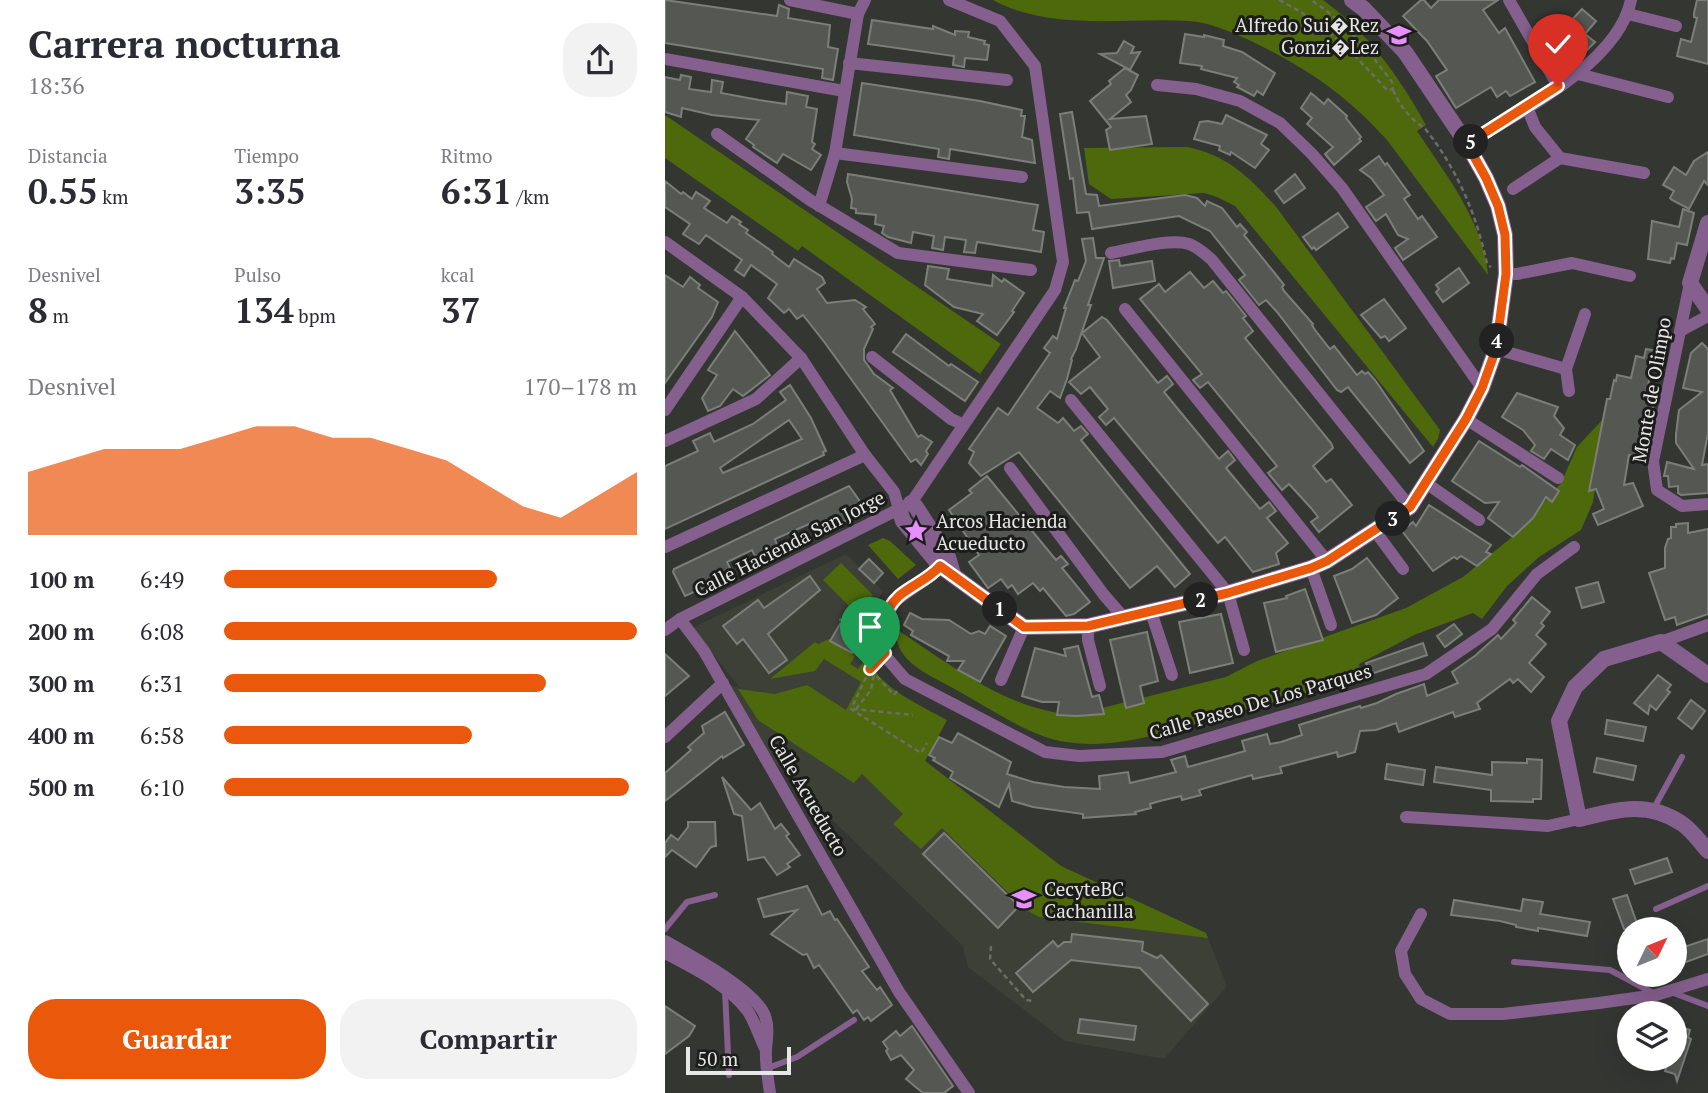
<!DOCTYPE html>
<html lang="es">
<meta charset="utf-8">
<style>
:root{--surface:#fff;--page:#f2f2f3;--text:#2b2b33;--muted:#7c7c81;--accent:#ea580c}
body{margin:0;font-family:"PT Serif",serif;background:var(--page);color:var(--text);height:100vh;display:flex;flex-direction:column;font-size:26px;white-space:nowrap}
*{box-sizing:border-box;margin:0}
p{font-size:23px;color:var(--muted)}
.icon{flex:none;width:38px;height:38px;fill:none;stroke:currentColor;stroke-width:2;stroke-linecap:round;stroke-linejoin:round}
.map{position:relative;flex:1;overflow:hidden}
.drawer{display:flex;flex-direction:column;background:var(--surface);width:665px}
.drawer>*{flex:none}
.needle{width:46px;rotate:47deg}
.fabs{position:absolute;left:952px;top:917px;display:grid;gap:14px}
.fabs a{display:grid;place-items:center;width:70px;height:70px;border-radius:50%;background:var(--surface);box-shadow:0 7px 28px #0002;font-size:35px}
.scale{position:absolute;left:21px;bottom:18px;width:105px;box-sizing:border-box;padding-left:7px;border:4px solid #e7e8e5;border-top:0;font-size:19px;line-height:24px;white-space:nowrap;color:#e7e8e5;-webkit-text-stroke:5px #1c1d1b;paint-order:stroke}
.pin{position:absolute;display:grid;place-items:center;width:60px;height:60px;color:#fff;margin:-72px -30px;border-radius:50% 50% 50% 0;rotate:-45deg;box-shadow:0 0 7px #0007}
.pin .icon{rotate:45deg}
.km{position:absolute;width:35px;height:35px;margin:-18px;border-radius:50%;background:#222;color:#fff;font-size:19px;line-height:35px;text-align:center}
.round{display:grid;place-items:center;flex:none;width:74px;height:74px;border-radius:28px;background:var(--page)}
.summary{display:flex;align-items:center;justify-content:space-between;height:119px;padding:0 28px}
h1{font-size:38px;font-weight:700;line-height:52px}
.metrics{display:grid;grid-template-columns:repeat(3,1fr);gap:10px;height:119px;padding:7px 28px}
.metrics div{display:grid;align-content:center}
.metrics b{font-size:35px;font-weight:700}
.metrics small{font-size:19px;font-weight:400}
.metrics p{font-size:19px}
.chart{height:196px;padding:14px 28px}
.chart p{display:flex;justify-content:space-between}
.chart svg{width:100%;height:126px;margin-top:7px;fill:var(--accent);opacity:.7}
.primary-button{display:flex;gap:14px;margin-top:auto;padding:14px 28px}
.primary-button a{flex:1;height:80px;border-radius:28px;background:var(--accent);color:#fff;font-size:28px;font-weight:700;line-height:80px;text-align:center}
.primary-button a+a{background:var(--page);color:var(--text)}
ul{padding:0 28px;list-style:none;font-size:23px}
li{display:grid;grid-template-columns:112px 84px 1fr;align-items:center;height:52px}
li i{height:18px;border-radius:9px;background:var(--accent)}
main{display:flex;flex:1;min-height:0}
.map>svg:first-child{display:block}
.built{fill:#3c4037}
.green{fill:#4d690b}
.building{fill:#555752;stroke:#7c7e79;stroke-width:2;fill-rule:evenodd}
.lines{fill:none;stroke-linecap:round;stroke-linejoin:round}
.path{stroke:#6b6d69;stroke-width:2.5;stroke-dasharray:5 3.5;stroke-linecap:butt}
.service{stroke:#855f8e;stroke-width:6}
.minor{stroke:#855f8e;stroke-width:12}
.tertiary{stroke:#855f8e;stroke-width:16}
.route-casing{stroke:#fff;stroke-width:14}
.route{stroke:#ea580c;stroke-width:9}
.labels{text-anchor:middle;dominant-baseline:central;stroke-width:6;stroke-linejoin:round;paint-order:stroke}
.poi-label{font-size:19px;fill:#e7e8e5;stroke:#1c1d1b;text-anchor:start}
.street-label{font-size:19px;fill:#e7e8e5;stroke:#1c1d1b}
</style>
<main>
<section class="drawer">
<div class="summary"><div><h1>Carrera nocturna</h1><p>18:36</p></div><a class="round"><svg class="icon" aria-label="share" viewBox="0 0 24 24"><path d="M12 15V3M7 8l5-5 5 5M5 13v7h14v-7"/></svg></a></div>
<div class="metrics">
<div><p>Distancia</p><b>0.55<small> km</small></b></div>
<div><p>Tiempo</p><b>3:35</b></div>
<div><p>Ritmo</p><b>6:31<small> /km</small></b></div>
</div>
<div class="metrics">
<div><p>Desnivel</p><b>8<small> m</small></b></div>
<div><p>Pulso</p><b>134<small> bpm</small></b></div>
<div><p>kcal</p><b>37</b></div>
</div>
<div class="chart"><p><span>Desnivel</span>170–178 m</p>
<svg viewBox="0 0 160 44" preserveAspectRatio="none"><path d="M0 44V22L10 18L20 14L30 14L40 14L50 10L60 6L70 6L80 10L90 10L100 14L110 18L120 26L130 34L140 38L150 30L160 22V44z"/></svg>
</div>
<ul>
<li><b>100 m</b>6:49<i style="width:66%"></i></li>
<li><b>200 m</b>6:08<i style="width:100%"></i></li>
<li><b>300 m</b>6:31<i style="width:78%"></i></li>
<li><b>400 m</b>6:58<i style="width:60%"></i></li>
<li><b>500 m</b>6:10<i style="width:98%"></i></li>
</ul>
<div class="primary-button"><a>Guardar</a><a>Compartir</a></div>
</section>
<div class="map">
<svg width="1043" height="1093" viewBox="0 0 1043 1093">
<rect width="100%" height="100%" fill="#343632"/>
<!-- built -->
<polygon class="built" points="181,554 218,591 199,623 198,639 205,666 260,760 396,866 541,933 562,986 499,1059 400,1041 303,967 298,946 131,785 93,744 58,683 75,688 27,628"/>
<!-- green -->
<g class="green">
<path d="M 328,0 L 658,0 C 703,32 735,78 761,125 L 752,131 C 781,175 818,221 823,275 L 722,140 C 682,95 639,66 584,40 C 566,32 544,22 523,21 C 460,17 386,32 328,0 Z"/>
<polygon points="0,115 336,344 315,374 137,246 133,251 0,158"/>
<path d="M 522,147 C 563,155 585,178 612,208 L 775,430 L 773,439 L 768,447 L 570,206 L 552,197 L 539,193 L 446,199 L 424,184 L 419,148 Z"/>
<path d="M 940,417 L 928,502 L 916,530 L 874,557 L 842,586 L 817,619 L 808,613 L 749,635 L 694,664 L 697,678 C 649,691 601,704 553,717 C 505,731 452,750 401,742 C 364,737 320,705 286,687 C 263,674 229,661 231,629 C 286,665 342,710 409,715 L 561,677 L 592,661 L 741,608 L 798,577 L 852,533 L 896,483 L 912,447 Z"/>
<polygon points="218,538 225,541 251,565 233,579 203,545"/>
<polygon points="176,563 208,595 190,612 158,580"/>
<path d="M 164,639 L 190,656 L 185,664 L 193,669 L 202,656 C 212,687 255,705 282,720 L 260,761 L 396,866 L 541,933 L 543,938 L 374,917 L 361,910 L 277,828 L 256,849 L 228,824 L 238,814 L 197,774 L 189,783 L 93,720 L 73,689 L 110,694 L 142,685 L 181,710 L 196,682 L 159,659 L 150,671 L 105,679 L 150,642 L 153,644 Z"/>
</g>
<!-- building -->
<g class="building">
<polygon points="0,0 112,16 114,5 124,9 123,18 165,25 163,47 173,49 168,80 157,78 158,69 0,43"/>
<polygon points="756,0 759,0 766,8 774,0 833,0 818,10 834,33 840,28 870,82 845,96 841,91 832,97 826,87 791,108 771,76 782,70 762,41 738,16"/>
<polygon points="1032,0 1043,0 1043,64 1012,56 1016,39 1026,42 1032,18 1029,17 1029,13"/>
<polygon points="917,9 931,21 920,34 930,42 904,68 894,67 875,37 893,20 897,23 901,19 905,22"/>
<polygon points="207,20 268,29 268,26 290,35 290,31 304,32 303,37 320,41 319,44 324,45 322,60 300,58 299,67 288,65 289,56 203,44"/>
<polygon points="520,34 539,37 539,35 559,40 558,46 577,52 610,73 598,95 592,91 589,96 572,87 574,85 569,82 572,78 536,69 537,66 515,63"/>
<polygon points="459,41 469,47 466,53 475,52 465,70 435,54 452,53"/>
<polygon points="460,68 473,75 466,90 461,95 466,102 445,119 481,116 487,144 445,150 441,130 446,127 425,101 446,84 444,81"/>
<polygon points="16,75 26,77 24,89 46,92 47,80 58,82 56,93 94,100 121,104 122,92 143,96 141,107 152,109 147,142 150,144 147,149 156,155 146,170 118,154 112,163 88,147 89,145 81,139 94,120 47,115 17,108 16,117 0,112 0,77 15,80"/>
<polygon points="197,83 315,101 357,110 356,116 360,116 357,137 367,140 370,163 285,149 284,159 273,157 274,149 189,135"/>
<polygon points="646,93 659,104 663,99 682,116 681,118 696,137 694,139 696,141 669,165 660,154 668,147 642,124 647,118 636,108"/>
<polygon points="407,112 421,194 432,195 434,206 520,195 532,198 540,206 542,201 557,208 572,227 575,224 582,232 579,235 612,276 619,285 617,287 619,291 648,324 647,325 650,330 665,349 669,346 692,375 697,371 700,374 703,372 710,380 759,451 745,463 683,387 676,392 672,390 612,312 601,300 594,305 574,280 580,275 545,231 514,216 427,229 424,212 412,213 408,178 405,179 395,114"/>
<polygon points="561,115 602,135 596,144 604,150 590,168 566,152 565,155 554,150 555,146 529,139 535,122 543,121 557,124"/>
<polygon points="1043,152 1043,185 1039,181 1024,209 1007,200 1005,198 1009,191 998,185 1009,167 1021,175 1029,161"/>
<polygon points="714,156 720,165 722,163 745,195 739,199 753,219 757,216 772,237 738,260 730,248 743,239 733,235 721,214 711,221 701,207 719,195 706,178 695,170"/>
<polygon points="183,174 373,205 368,230 379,232 376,252 312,242 310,253 299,252 301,240 280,237 278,250 267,248 269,236 248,232 246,243 223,237 217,233 219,226 210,224 211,215 191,213 191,209 186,208 187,199 182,182"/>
<polygon points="630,174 640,188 619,203 610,191"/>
<polygon points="0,181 16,194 18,192 27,199 31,192 45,201 39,208 62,223 67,216 76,222 74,224 83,230 81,233 108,252 107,254 124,267 129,259 157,277 160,283 152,289 162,303 190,300 201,307 198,309 210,324 206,327 208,329 199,349 199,360 209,374 228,388 225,390 253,437 256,435 267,442 261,451 263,454 256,465 251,459 246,462 160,343 138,315 132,319 124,309 119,313 103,298 112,284 86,265 79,276 70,270 77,260 41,235 34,244 18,234 25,224 0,207"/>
<polygon points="1018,209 1029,213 1022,245 1012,243 1009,259 1006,258 1005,263 983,259 987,221 1014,227"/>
<polygon points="673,213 683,227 651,250 649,247 647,249 638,237"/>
<polygon points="428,238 431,258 439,258 423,305 426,305 411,349 406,359 407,360 402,379 395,398 385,391 372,408 393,423 398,418 409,431 416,426 423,434 416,440 525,574 510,587 492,566 465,588 354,452 316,476 304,463 309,452 304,449 333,408 343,415 385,353 379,348 388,336 392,339 401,308 399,308 410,280 413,281 421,261 417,239"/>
<polygon points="454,260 455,266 487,261 490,281 448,288 444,261"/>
<polygon points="263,266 284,269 282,279 327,286 328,275 337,282 339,279 359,293 347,311 349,312 332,335 312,321 318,314 289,307 260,285"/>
<polygon points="794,268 804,283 778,302 771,292 774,289 771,285"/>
<polygon points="525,272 539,288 548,281 558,293 561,291 581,316 578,318 588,331 580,338 666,443 668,448 648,466 661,482 666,479 687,505 654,532 646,522 653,517 646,508 624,484 617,490 603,473 612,466 543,382 535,388 528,380 537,374 475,299 494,284 500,292"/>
<polygon points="0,275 18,287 25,277 35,285 33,288 53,302 47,317 0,383"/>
<polygon points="719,299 741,328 724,341 720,336 716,338 696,315"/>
<polygon points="437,317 442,320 493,383 502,376 508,384 499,392 554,459 563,451 570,460 561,468 595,509 604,502 611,511 602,518 623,543 611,553 614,564 588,572 560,537 553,543 449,418 441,425 434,417 443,409 425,387 416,394 404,382 435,357 417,333"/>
<polygon points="70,331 105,375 78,396 68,389 55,406 43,411 37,398 52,375 43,370"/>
<polygon points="241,334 284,366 286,364 313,382 300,401 228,352"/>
<polygon points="1037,343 1043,349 1043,433 1037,465 1043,464 1043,493 1016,495 1013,493 1013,486 1004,487 1003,476 999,476 1002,462 1029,469 1011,443 1011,434 1014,410 1037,392 1018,388 1026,353"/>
<polygon points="981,349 994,351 991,364 987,363 983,386 986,387 983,397 990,399 984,426 981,425 974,456 964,455 959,485 968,483 978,506 933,525 928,514 939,509 931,489 924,491 942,399 945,399 949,380 951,381 952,375 966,378 971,356 979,358"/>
<path d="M 125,385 L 146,418 L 161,451 L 158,452 L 159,455 L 0,529 L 0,466 L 33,451 L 28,441 L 45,433 L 49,442 L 88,424 L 121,400 L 115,392 ZM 124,420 L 137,439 L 58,473 L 55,468 Z"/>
<polygon points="852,393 893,407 889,416 899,428 895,435 910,445 903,460 886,449 879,459 866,451 870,445 858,430 837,417"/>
<polygon points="814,441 855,467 857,465 894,491 887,502 881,497 868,518 848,537 823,518 834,502 820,503 787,481"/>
<polygon points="322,476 391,560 396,556 403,564 397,568 425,602 409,614 401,616 378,588 375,591 368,583 353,594 347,585 343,588 336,579 323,588 304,562 314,555 284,510 307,493 304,490"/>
<polygon points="184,486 194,500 197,510 190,513 191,516 149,535 144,524 110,539 113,548 91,558 87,550 62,562 66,570 52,577 54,581 20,596 8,572 9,569"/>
<polygon points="764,505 826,545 821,552 826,554 812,566 796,556 792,559 789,557 768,571 737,531 748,522 751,526"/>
<polygon points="1023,523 1023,533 1043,529 1043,614 1012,625 1010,617 1000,620 984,573 1000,568 1000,548 1003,539 1006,538 1006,527 1011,527 1011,524"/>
<polygon points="702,558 733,598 711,615 687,623 669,576 687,569"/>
<polygon points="204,559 218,573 209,583 194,569"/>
<polygon points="145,576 155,590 103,634 122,660 104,673 78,639 72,644 58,626 93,600 99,608"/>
<polygon points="933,582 939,602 917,608 911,588"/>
<polygon points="640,589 658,640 611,652 599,603 622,598 621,596"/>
<polygon points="867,597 885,612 876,623 879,626 871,635 881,644 864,663 879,677 866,692 853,679 848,683 845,679 812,703 815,709 790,717 788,712 734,732 731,723 711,730 695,731 690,752 673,757 672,752 615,767 617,773 588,779 587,775 537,789 534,790 536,795 517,800 516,796 495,801 485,804 486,808 470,812 471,814 418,818 418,814 368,807 347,801 344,784 334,807 285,778 288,772 268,760 270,758 264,755 274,737 287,743 293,733 346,762 342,774 368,782 399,787 435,789 434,776 463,772 465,783 495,776 511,772 506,760 520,756 523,767 559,757 580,751 577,741 602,734 605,744 616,742 637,735 634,725 695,706 696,708 712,703 731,694 759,684 762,696 793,683 787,672 811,655 833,635 836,639 851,623 848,620"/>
<polygon points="245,613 257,619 284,620 306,634 314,631 320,634 325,626 341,636 315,682 293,670 299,661 282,661 284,656 246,635 248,631 239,625"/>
<polygon points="556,614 568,663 525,673 514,622"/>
<polygon points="175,624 197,636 187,653 165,641"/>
<polygon points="789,624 797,634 780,647 772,636"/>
<polygon points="482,632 493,681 475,686 479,703 461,708 445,640"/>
<polygon points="758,643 762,655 706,674 701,663"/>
<polygon points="413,646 427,697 434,695 439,714 412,716 392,715 394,702 377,702 357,696 370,648 401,656 399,649"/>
<polygon points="0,654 24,676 0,696"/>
<polygon points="993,675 1006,685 1002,690 1005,692 991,710 985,705 983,714 969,703"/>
<polygon points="1026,700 1040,711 1027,729 1013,718"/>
<polygon points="60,712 79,745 58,758 57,756 0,801 0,773 26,750 23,747 39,733 37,726"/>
<polygon points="942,720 981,727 978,741 940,734"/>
<polygon points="932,758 971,766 968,780 929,772"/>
<polygon points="862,759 877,760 876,799 868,799 868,802 826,801 826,790 769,782 771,767 827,775 827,762 862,763"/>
<polygon points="722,764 760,770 758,785 720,779"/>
<polygon points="57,777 86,810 95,803 110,829 116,824 124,834 121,836 135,855 122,864 125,867 112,875 99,857 83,860 77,816 69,814"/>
<polygon points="23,822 50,822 51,846 46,847 31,867 7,850 0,857 0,843 6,835 13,840 23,827"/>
<polygon points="279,833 354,906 333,928 258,854"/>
<polygon points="1002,858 1007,872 970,884 965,870"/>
<polygon points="142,886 157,915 165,911 170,920 172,919 204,967 197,971 212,990 215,987 227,1005 206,1021 203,1017 199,1020 192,1010 188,1013 154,965 149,968 142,954 138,955 106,934 132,910 99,917 93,899"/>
<polygon points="962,895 969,915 974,929 959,929 948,899"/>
<polygon points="858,899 878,902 875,914 925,922 922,936 873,928 873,931 851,927 851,925 835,921 786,915 789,900 856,911"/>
<polygon points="407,934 478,942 477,951 492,958 496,955 543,1004 526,1021 475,968 406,960 368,992 351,973 388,941 393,947 399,942 406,942"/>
<polygon points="1043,939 1043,954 1010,966 1010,950"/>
<polygon points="0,1006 30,1026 24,1036 0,1054"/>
<polygon points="415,1019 471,1026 469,1040 413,1033"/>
<polygon points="247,1026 288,1086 279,1093 258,1093 241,1079 249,1070 236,1055 226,1060 221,1051 223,1049 218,1042 231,1031 235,1036"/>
<polygon points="1015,1027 1025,1030 1023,1037 1026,1039 1012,1081 1010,1074 1000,1071 1004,1059 1010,1059 1010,1042"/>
</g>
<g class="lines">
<!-- path -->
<g class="path">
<path d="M 614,0 C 660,23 688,53 722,90 L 728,89 L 727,82 C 704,51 679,21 646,0"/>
<path d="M 728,90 C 733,102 740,112 750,121 C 754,125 759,127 762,131 C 793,171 812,216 822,264 L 826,267"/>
<polyline points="174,620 184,618 201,621"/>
<polyline points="210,663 205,669 186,709 256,753 262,743"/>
<polyline points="206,670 229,695 232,691"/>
<polyline points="188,709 248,715"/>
<polyline points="191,709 206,690 209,673"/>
<polyline points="326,946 325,959 361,1000 368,1001"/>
</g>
<!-- service -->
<g class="service">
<polyline points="989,808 1017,757"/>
<polyline points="991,909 1043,886"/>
<polyline points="0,929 22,902 50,895"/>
<polyline points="849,962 945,970 988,993"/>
<polyline points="60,991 64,1075"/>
<polyline points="1006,992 1043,1006"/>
<polyline points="103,1068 132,1057 189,1020"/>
</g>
<!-- minor -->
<g class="minor">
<polyline points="125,0 193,14"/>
<polyline points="844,0 893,86"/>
<polyline points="963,14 1011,26"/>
<polyline points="0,59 179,91"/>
<polyline points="184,63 342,80"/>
<polyline points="913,74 1003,97"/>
<polyline points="492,85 531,89 575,101 615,123 646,153 677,188 817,388"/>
<polyline points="862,107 870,127 895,158 979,173"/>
<polyline points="52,134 145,200 233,253 366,270"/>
<path d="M 802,144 C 854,112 953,64 966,0"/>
<polyline points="170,153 357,177"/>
<polyline points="848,189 895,158"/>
<polyline points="154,206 170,153 193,14 200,0"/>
<polyline points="0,242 77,297 136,358 200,455 229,492 234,509"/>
<path d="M 446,253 C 467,249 505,238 524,244 C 533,247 540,254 547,260 L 745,507"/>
<polyline points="841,274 852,274 907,263 965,276"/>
<polyline points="1025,283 988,461 992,490 1017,506 1043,504"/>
<polyline points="460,309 662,561"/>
<polyline points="1015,331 1043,316"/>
<polyline points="831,349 901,369"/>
<polyline points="207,357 286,419 297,424"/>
<polyline points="904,391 901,369 920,314"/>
<polyline points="406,400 563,593 579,650"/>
<polyline points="0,410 77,297"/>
<polyline points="801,419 893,478"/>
<polyline points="0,441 91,399 136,358"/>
<polyline points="345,468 439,595 459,618"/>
<polyline points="761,483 814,520"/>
<polyline points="710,531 738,569"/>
<polyline points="0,547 200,455"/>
<polyline points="281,560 268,574 230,601 216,627 215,643 222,658 240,679 380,752 414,756 497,752 761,674 827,629 872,574 909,547"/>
<polyline points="646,568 666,625"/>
<polyline points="486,612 507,675"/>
<polyline points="15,619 39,651 234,992 304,1093"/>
<polyline points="423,626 423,640 435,686"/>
<polyline points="0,630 15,619 246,503 390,290 398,262 370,66 335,21 284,0"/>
<polyline points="996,642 1043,625"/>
<polyline points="336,680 359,627"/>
<polyline points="0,737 58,683"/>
<polyline points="741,817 883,826 914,819"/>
<polyline points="756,914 736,951 740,974 756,999 785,1014 838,1014 934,1003 991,995 1043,979"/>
<path d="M 0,941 C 24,955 91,990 100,1016 C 104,1027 102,1038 101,1049 C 100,1063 103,1079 105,1093"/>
<path d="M 0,953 C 28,968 62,984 82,1010 C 90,1021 94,1037 101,1050"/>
</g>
<!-- tertiary -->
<g class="tertiary">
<polyline points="1043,223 1025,283 1043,309"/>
<polyline points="246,503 251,507 283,557 288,574"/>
<polyline points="234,509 238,521 275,566 359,627 423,626 563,593 646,568 662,561 745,507 801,419 817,388 831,349 841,274 840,235 833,206 821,178 802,144 740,52 699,9 687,0"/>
<path d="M 1043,675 L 996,642 L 939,659 L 910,687 L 894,721 L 914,819 C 950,810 982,800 1016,823 C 1026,829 1035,842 1043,851"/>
</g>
</g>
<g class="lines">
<!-- route casing -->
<g class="route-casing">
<path id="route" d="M 205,669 L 220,653 C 211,634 219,610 234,596 C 247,585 264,579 275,566 L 359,627 L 423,626 L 563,593 L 646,568 L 662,561 L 745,507 L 801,419 L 817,388 L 831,349 L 841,274 L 840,235 L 833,206 L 821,178 L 802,144 L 893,86"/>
</g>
<!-- route -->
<use href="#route" class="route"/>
</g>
<!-- icons -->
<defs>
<g id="school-bare" transform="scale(1.89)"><path d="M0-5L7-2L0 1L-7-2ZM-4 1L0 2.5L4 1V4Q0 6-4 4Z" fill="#e88eff" stroke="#1c1d1b" stroke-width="2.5" paint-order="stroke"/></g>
<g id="sight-bare" transform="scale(1.89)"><path d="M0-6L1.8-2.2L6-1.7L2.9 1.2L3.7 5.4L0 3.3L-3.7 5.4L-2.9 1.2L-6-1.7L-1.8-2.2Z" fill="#e88eff" stroke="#1c1d1b" stroke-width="2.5" paint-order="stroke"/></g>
</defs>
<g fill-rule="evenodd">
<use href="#school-bare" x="734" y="35"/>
<use href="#sight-bare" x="251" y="531"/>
<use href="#school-bare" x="359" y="899"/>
</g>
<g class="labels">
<!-- poi labels -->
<g class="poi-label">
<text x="714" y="24" text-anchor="end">Alfredo Sui�Rez<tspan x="714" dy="22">Gonzi�Lez</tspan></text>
<text x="271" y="520">Arcos Hacienda<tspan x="271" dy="22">Acueducto</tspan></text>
<text x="379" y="888">CecyteBC<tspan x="379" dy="22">Cachanilla</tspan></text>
</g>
<!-- street labels -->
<g class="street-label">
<text transform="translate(986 390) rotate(-80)">Monte de Olimpo</text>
<text transform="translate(124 543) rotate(-27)">Calle Hacienda San Jorge</text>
<text transform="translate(595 701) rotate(-16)">Calle Paseo De Los Parques</text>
<text transform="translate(144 795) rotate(60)">Calle Acueducto</text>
</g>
</g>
</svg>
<div class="fabs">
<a><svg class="needle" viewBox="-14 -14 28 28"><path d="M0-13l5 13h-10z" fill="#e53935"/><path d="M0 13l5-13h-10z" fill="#7c7c81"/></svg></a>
<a><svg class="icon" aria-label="layers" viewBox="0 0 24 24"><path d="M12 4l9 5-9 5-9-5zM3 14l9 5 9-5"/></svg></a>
</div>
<div class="scale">50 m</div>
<div class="pin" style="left:205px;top:669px;background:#1e9e55"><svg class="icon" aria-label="arrive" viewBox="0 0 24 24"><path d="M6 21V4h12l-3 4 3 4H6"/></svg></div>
<div class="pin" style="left:893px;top:86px;background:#d93025"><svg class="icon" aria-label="check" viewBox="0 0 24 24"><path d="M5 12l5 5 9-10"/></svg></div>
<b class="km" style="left:335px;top:609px">1</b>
<b class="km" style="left:536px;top:600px">2</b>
<b class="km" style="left:728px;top:519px">3</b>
<b class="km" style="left:832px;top:341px">4</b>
<b class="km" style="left:806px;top:142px">5</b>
</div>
</main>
